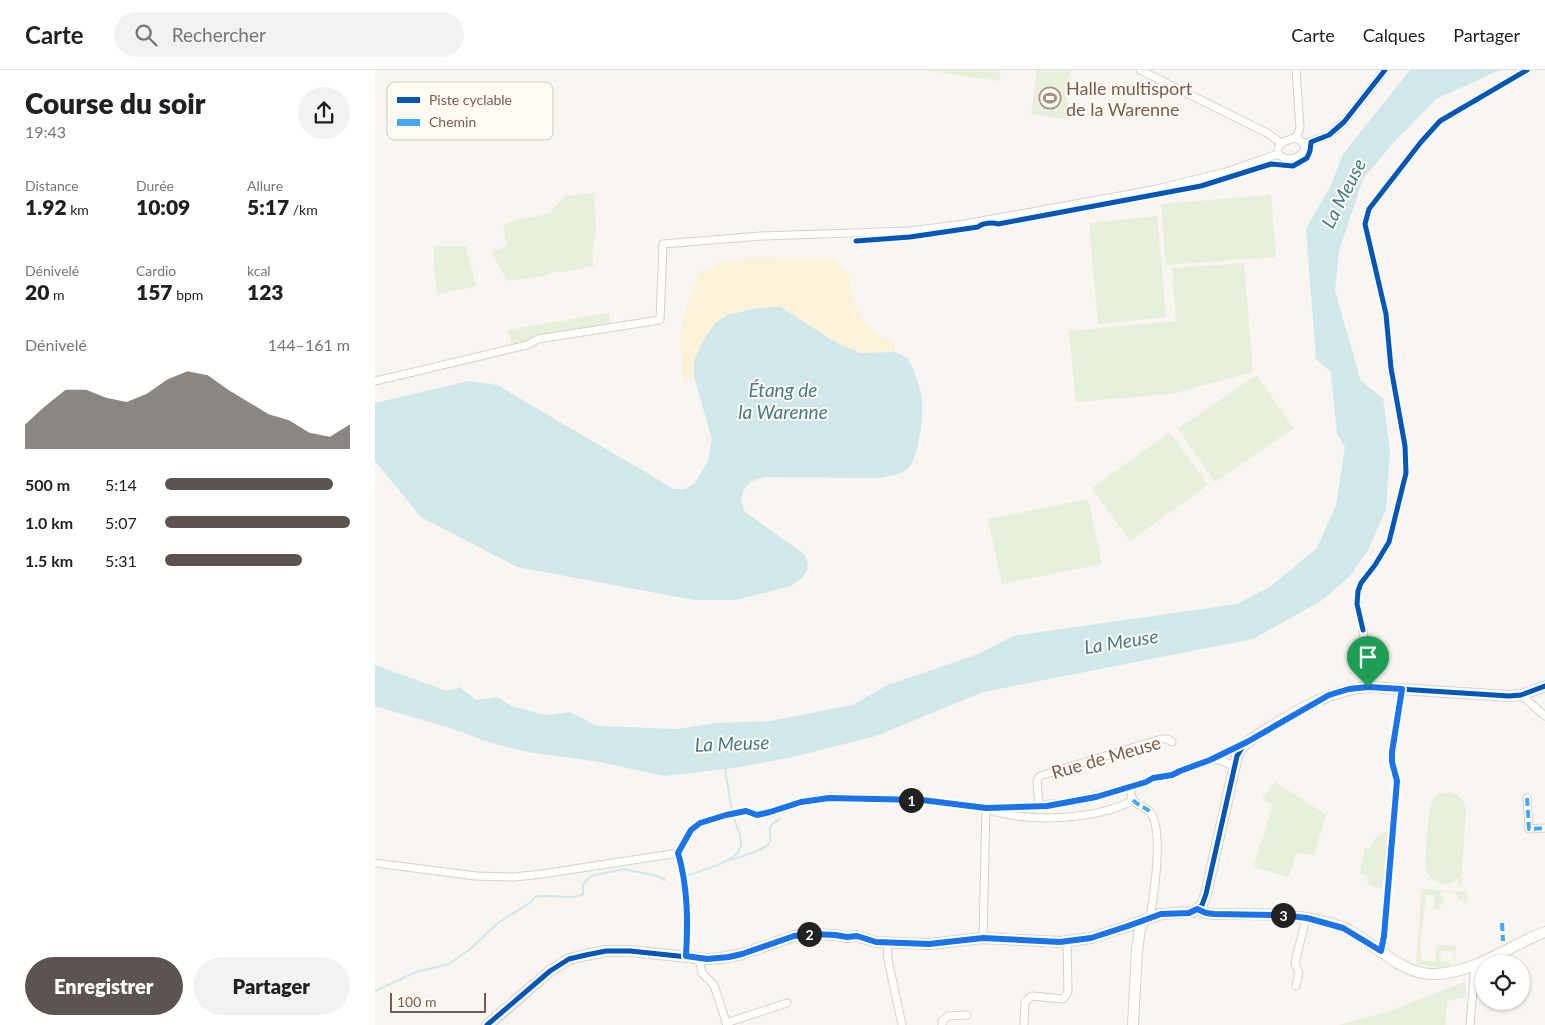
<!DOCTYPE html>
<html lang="fr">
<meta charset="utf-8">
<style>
:root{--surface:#fff;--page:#f2f2f2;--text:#202124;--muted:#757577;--line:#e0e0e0;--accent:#5c5450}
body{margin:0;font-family:Lato,sans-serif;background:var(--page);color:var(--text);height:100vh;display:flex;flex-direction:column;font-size:19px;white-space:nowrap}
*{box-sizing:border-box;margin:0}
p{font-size:16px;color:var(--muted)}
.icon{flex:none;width:28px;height:28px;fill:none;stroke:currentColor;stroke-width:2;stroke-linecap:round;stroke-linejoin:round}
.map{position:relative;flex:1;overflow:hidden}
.drawer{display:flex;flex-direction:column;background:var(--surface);width:375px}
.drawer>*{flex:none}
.controls{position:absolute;left:1100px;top:885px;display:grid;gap:10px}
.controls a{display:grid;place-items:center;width:55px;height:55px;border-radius:50%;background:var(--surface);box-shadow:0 1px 4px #0004;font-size:25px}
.scale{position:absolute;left:15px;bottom:12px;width:96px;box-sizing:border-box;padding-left:5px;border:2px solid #7a5c4d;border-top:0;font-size:14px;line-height:18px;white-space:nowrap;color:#7a5c4d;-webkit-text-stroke:4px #fffaf3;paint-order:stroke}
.pin{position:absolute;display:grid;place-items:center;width:42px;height:42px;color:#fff;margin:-51px -21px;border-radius:50% 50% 50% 0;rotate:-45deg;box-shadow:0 0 5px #0007}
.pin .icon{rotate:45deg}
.km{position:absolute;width:25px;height:25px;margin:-12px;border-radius:50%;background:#222;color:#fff;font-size:14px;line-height:25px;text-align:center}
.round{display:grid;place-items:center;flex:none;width:52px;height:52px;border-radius:26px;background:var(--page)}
.summary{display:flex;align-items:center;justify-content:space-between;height:85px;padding:0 25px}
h1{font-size:28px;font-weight:800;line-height:38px}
.metrics{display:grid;grid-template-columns:repeat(3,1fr);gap:8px;height:85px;padding:5px 25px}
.metrics div{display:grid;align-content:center}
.metrics b{font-size:21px;font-weight:800}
.metrics small{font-size:14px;font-weight:400}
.metrics p{font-size:14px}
.chart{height:140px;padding:10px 25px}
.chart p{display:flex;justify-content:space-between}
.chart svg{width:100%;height:90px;margin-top:5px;fill:var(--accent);opacity:.7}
.primary-button{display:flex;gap:10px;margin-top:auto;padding:10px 25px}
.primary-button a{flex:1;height:58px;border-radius:30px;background:var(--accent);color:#fff;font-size:20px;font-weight:800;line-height:58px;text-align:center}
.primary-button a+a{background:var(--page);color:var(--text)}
ul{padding:0 25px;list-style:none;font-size:16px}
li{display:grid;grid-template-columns:80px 60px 1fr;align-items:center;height:38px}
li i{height:12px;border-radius:6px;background:var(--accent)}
header{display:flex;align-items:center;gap:30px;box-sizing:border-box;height:70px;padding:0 25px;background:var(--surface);border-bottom:1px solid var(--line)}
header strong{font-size:24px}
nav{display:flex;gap:28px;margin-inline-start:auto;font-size:18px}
.search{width:350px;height:45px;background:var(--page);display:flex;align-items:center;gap:12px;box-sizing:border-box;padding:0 18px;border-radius:28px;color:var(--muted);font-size:19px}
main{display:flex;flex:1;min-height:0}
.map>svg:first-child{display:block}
.green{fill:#e7f0db}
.sand{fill:#fbf2d9}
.water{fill:#d0e8ea}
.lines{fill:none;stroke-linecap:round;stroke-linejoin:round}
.stream{stroke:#d0e8ea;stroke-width:2}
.street-casing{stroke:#d7d1cb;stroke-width:9}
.secondary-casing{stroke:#d9d2cb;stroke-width:12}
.street{stroke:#fefefd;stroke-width:7}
.secondary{stroke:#fefefd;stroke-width:10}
.quiet{stroke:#3fa9f5;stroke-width:4;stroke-dasharray:8 4;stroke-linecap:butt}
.cycleway-casing{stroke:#fffaf3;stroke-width:8}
.cycleway{stroke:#0057b8;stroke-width:5}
.route-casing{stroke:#fff;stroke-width:10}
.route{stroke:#1a73e8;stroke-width:6}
.labels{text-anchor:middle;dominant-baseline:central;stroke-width:4;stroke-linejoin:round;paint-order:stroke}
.poi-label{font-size:18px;fill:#7a5c4d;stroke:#fffaf3;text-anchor:start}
.street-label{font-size:18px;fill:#7a5c4d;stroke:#fffaf3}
.water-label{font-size:19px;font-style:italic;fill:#437c86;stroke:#fffaf3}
.key{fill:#fffaf3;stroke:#d7cbc1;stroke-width:1}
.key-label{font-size:14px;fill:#7a5c4d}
</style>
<header>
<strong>Carte</strong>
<div class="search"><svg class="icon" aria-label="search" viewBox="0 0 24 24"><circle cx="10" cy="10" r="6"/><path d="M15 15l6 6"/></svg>Rechercher</div>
<nav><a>Carte</a><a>Calques</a><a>Partager</a></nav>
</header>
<main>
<section class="drawer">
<div class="summary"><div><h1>Course du soir</h1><p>19:43</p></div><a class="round"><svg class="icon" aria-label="share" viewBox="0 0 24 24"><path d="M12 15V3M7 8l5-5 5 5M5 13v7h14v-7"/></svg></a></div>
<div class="metrics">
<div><p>Distance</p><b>1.92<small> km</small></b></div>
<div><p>Durée</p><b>10:09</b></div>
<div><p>Allure</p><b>5:17<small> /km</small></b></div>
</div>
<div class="metrics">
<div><p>Dénivelé</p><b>20<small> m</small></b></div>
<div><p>Cardio</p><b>157<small> bpm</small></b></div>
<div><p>kcal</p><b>123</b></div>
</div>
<div class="chart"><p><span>Dénivelé</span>144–161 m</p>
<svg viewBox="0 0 160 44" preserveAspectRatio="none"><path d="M0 44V32L10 23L20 15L30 15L40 19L50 21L60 17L70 10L80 6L90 8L100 15L110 21L120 27L130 30L140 36L150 38L160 32V44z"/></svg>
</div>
<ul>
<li><b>500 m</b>5:14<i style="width:91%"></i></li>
<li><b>1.0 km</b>5:07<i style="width:100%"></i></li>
<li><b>1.5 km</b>5:31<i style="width:74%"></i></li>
</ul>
<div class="primary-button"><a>Enregistrer</a><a>Partager</a></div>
</section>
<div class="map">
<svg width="1170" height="955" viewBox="0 0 1170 955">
<rect width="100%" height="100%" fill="#f9f5f0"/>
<!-- green -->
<g class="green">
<polygon points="548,0 626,0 624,11"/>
<polygon points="662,0 696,0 695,7 692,7 691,15 696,16 691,32 694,32 691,49 656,44"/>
<polygon points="219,123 221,159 217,184 219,196 188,202 177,202 170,206 132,211 117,183 132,175 128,155 144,149 173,144 191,126"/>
<polygon points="896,125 901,187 791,195 786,134"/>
<polygon points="782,146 791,247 723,254 714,153"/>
<polygon points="59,176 91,176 101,216 63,224 59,199"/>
<polygon points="869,193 878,302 796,324 701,332 694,261 801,251 797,198"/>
<polygon points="234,243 236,256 137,276 133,260"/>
<polygon points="881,305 919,358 840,412 803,359"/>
<polygon points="795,362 833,415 755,471 717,418"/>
<polygon points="713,429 727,494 627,514 613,449"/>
<polygon points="901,712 951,745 939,785 921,783 914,807 878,797 898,735 887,728"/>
<path d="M 1076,722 C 1084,725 1089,730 1091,739 L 1086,815 L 1083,815 L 1084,809 L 1082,808 C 1071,820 1055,812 1050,798 C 1051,785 1052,734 1060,726 C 1064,723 1070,722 1076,722 Z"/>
<path d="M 1013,761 L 1010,816 L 1004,818 L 993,814 L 992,806 L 985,804 L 990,778 L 994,778 C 999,770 1004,763 1013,761 Z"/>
<polygon points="1047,819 1092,822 1092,831 1084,830 1080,822 1066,821 1066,827 1069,828 1068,835 1065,835 1064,839 1059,839 1060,825 1051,825 1050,837 1049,837 1045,883 1047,883 1046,890 1060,891 1061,879 1065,875 1081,876 1080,888 1078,889 1079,881 1066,880 1065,891 1073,892 1078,896 1064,898 1041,894"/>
<polygon points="1090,912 1091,927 1072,931 1070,955 964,955 1012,942"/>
</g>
<!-- sand -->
<polygon class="sand" points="373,189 460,190 473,205 483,242 495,259 506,269 518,270 520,282 486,283 460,272 406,237 319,290 319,307 308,314 305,265 315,225 325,203 340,194"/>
<!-- water -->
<g class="water">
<polygon points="1035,0 1125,0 1061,29 1019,72 988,109 964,181 960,221 986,311 1008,328 1015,381 1011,440 993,480 976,505 949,529 878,569 608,622 501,666 418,687 359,698 289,706 225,692 153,682 116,673 78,659 0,636 0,595 72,621 85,617 101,630 122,627 136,636 171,645 195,642 222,656 302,659 342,653 395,651 477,635 513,615 603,584 638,566 862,534 896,516 942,478 961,435 970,377 962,364 956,302 941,289 931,159 956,115 968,84"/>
<path d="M 406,237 L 460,272 L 485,283 L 520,282 L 533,288 C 539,301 546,317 547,332 C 548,346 544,389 533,398 C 525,405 514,406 505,408 L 390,407 C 374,411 369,415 366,431 L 370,442 L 429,484 L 433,493 L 432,501 L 427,508 L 416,516 L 361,530 L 319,530 L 142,497 L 46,447 L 0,391 L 0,333 L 94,311 L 122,315 L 299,419 L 310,419 L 320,413 L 333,391 L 337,369 L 319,307 L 319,290 L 326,275 L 340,253 L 353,245 L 383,238 Z"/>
</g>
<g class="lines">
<!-- stream -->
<g class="stream">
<polyline points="350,699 357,741"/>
<path d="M 355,790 C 364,787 392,780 395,772 C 398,762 388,758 405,749"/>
<path d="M 314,805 C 327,800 365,791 366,775 C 367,767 361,756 359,748"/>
<path d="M 0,921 L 41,902 L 74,894 L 94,880 L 123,853 L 156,832 L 160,827 C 175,823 196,831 208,824 L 208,814 L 216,806 L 249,799 L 282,806 L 290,810"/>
<polyline points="121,955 159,922"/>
</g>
<!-- street casing -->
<g class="street-casing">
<g id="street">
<polyline points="765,0 892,63 906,73"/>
<path d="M 919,68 C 943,74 920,99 903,84 C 901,73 910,71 919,68 Z"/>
<polyline points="921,69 925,58 921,0"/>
<polyline points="929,74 954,65 969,52 1010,0"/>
<polyline points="0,311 152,275 163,269 285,250 288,174 386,166 535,161 590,154 778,120 851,102 903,84"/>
<polyline points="988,560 993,606 993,617"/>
<polyline points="1146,625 1170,646"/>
<polyline points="838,690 845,690 859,696"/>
<path d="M 755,717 C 756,721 756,728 759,731 C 764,738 773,736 777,745 C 788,766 779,824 775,848"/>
<polyline points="1152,728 1154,759 1170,758"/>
<polyline points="664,736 662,711 665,706 786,669 793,669 797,672"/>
<polyline points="0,793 101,806 139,807 167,804 303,783"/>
<path d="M 608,868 L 611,738 C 645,754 726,750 758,730"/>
<polyline points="512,871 513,890 527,955"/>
<polyline points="1006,881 1009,867 1022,711 1017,692 1017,683 1027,619"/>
<path d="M 311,887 C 313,852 313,817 303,783 L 316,760 L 325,753 L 351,745 L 371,741 L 382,745 L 395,743 L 426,732 L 454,727 L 547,730 L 611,738 L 648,737 L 702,731 L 771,712 L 778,708 L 797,705 L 805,701 L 835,690 L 869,674"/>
<polyline points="324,888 327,903 339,915 352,955"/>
<polyline points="921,916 924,903 920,893 931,848"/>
<polyline points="351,953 412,933"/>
<polyline points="567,955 567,951 573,946 592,945"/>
<polyline points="649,955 650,932 657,926 688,929 693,922 692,871"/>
<polyline points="1095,955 1100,896"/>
</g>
</g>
<!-- secondary casing -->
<g class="secondary-casing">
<g id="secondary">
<path d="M 822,839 L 831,843 L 839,844 C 882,844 927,842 967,857 C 999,870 1024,906 1061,904 C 1102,902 1133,876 1170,862"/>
<path d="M 112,955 L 175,901 L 194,889 L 211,885 L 231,881 L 255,881 L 332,889 L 347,888 L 367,884 L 419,866 L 438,864 L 460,865 L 472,867 L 482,866 L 501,872 L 554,874 L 608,868 L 685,872 L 716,868 L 753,856 L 786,844 L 818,842 L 827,835 L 831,824 L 862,686 L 868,676 L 878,668 C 914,646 950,620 993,617 L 1134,626 L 1146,625 L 1170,616"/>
<polyline points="758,955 762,880 766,852"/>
</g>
</g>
<!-- street -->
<use href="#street" class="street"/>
<!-- secondary -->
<use href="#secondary" class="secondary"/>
<!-- quiet -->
<g class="quiet">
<polyline points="1152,728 1154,759 1170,758"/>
<path d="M 758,730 C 764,737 772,737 777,744"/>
<polyline points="1127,853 1128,871"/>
</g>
<!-- cycleway casing -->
<g class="cycleway-casing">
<g id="cycleway">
<path d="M 481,171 L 535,167 L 603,157 C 607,153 618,152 623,154 L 826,116 L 896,94 L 918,96 L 932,88 L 935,81 L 936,72 L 954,65 L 969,52 L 1010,0"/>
<polyline points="988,560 982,534 983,521 986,513 1000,495 1014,472 1031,403 1030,376 1016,298 1011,244 990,154 994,139 1046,72 1065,51 1152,0"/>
<path d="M 112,955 L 175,901 L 194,889 L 211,885 L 231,881 L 255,881 L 332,889 L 347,888 L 367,884 L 419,866 L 438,864 L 460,865 L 472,867 L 482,866 L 501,872 L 554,874 L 608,868 L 685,872 L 716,868 L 753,856 L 786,844 L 818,842 L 827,835 L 831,824 L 862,686 L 868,676 L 878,668 C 914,646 950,620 993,617 L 1134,626 L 1146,625 L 1170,616"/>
</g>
</g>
<!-- cycleway -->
<use href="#cycleway" class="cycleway"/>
</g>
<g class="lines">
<!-- route casing -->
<g class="route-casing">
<path id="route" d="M 993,617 L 1027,619 L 1017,682 L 1017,692 L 1022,711 L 1009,866 L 1006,881 L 968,858 L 932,848 L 905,845 L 839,844 L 831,843 L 822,839 L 814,843 L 786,844 L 753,856 L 716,868 L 685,872 L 608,868 L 554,874 L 501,872 L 482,866 L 472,867 L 460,865 L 438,864 L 419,866 L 367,884 L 354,887 L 332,889 L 311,886 C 313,852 313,817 303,783 L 316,760 L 325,753 L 351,745 L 371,741 L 382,745 L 395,742 L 426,732 L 454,728 L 547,730 L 611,738 L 672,736 L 721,727 L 771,712 L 778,708 L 797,705 L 805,701 L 835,690 L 872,672 L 954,625 L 974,619 Z"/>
</g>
<!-- route -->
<use href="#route" class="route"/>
</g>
<!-- icons -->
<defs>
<g id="stadium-ring" transform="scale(1.125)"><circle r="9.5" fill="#fffaf3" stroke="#a69286" stroke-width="1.5"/><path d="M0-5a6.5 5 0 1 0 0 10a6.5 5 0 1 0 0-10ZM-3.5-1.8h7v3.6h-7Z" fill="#a69286"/></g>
</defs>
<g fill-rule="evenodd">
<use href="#stadium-ring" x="675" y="28"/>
</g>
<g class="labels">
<!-- poi labels -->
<g class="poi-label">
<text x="691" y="18">Halle multisport<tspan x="691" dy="21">de la Warenne</tspan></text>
</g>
<!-- street labels -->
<g class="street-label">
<text transform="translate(731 687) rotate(-16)">Rue de Meuse</text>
</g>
<!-- water labels -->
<g class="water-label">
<text transform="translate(968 123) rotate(-63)">La Meuse</text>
<text x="408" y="319">Étang de<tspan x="408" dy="22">la Warenne</tspan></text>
<text transform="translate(746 571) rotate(-9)">La Meuse</text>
<text transform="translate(357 673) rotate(-2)">La Meuse</text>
</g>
</g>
<!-- legend -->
<rect x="12" y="12" width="166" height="58" rx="8" class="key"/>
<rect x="22" y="27" width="23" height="6" fill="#0057b8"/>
<rect x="22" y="49" width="23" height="7" fill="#3fa9f5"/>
<g class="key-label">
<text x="54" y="35">Piste cyclable</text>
<text x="54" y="57">Chemin</text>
</g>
</svg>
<div class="controls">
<a><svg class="icon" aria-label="locate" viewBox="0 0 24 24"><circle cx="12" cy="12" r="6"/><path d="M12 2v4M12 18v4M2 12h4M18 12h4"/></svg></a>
</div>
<div class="scale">100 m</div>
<div class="pin" style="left:993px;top:617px;background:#1e9e55"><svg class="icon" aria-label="arrive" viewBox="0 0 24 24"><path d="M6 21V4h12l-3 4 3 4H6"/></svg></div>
<b class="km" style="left:536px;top:730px">1</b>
<b class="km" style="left:434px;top:864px">2</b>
<b class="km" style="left:908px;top:845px">3</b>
</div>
</main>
